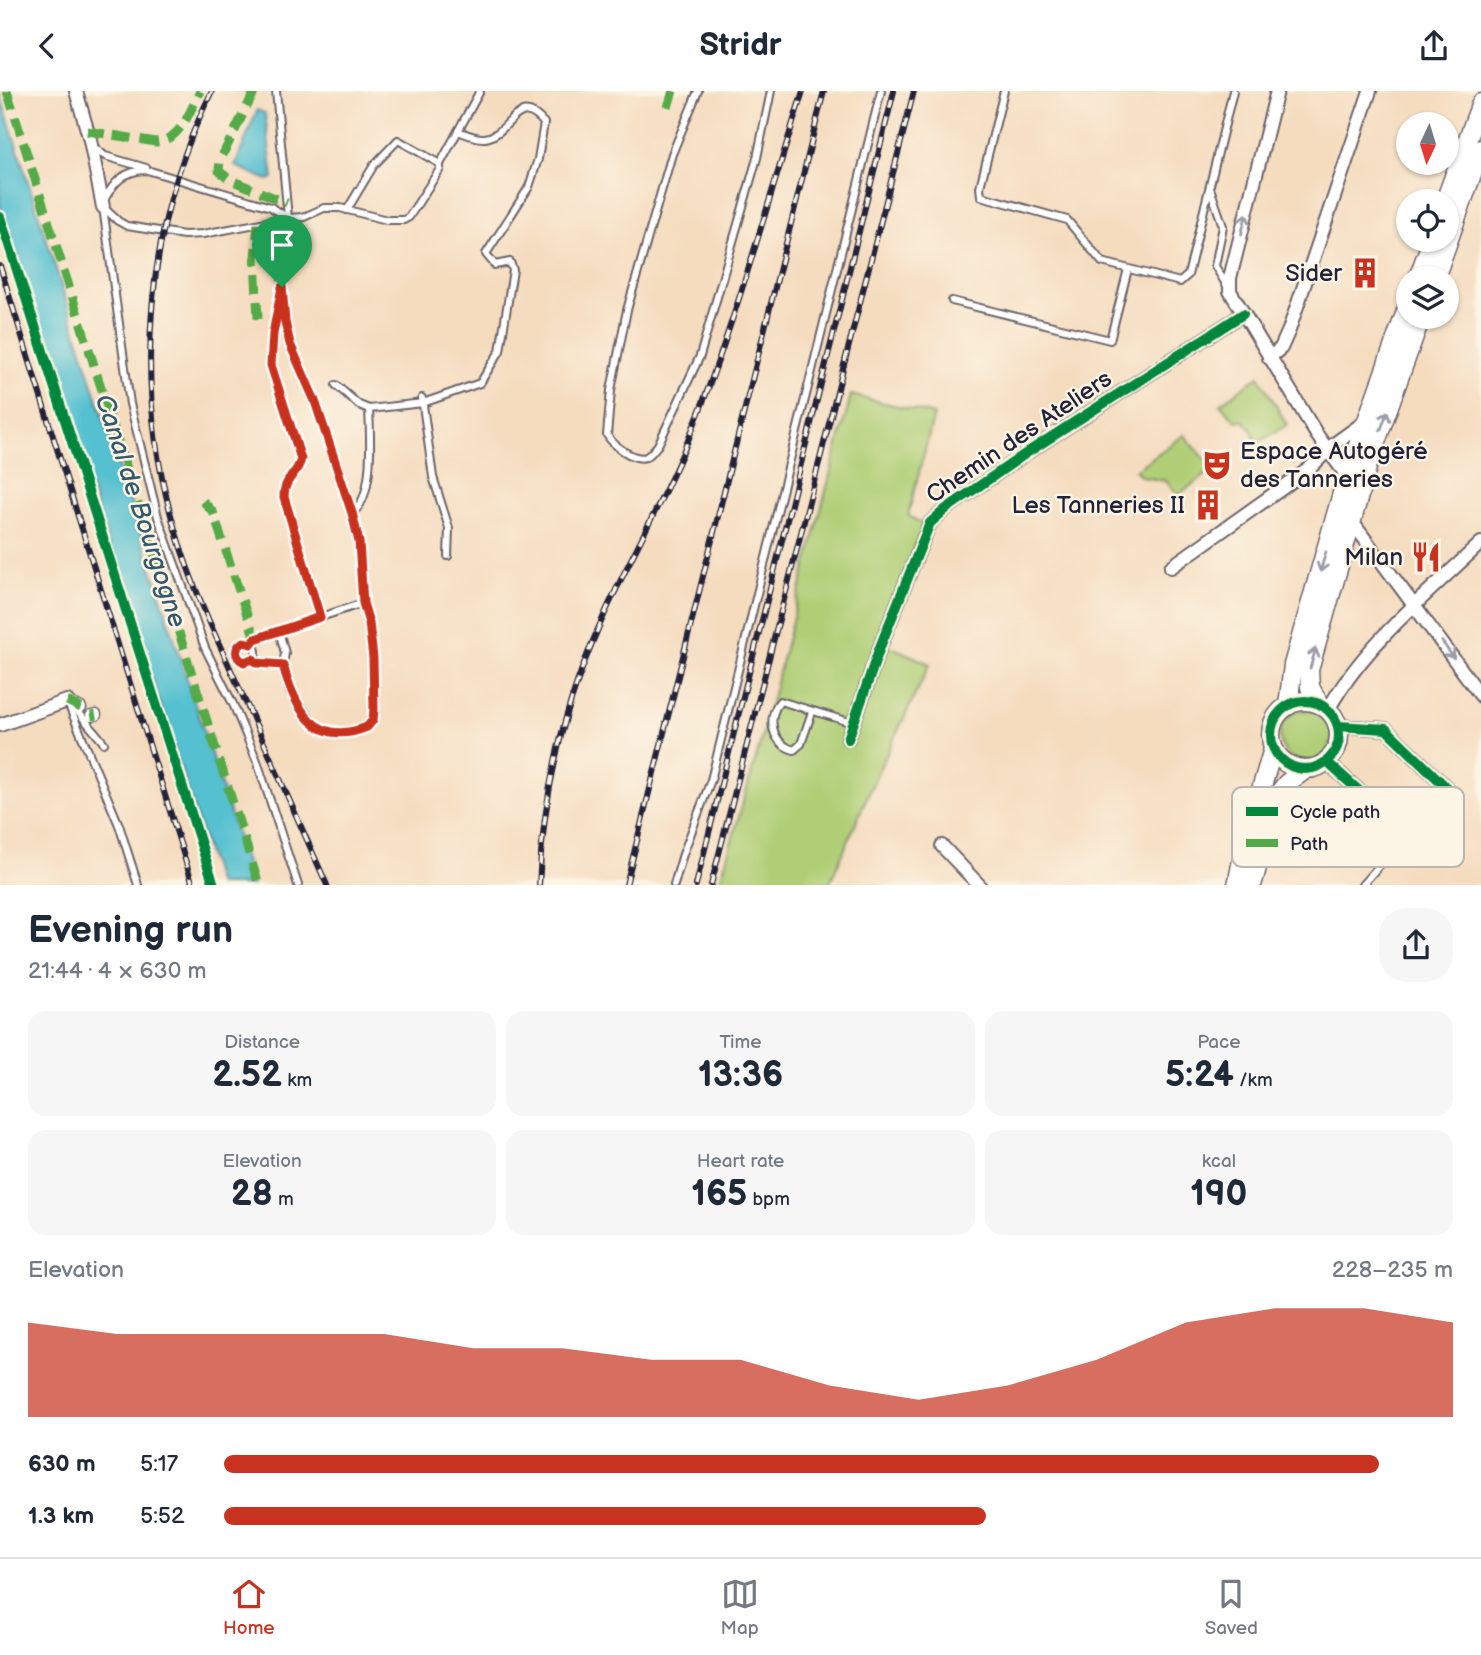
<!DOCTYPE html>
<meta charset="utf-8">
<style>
:root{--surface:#fff;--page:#f6f6f7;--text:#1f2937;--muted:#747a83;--line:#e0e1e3;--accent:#c8321e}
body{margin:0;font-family:"Balsamiq Sans",sans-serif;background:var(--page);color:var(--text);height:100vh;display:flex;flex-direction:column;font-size:26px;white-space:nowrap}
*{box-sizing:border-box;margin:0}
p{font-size:23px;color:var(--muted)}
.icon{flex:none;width:38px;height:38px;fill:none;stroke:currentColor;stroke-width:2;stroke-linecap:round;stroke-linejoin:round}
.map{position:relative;height:794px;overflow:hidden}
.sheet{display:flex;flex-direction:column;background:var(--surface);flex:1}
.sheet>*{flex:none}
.needle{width:46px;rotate:184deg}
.tools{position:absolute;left:1396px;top:21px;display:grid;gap:14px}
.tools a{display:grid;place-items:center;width:63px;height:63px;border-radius:50%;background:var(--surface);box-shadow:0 2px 5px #0004;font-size:35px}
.pin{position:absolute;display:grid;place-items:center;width:60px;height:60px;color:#fff;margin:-72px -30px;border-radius:50% 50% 50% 0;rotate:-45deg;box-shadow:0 0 7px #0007}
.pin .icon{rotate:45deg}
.round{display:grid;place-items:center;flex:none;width:74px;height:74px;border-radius:28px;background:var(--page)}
.summary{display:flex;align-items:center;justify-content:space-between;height:119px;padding:0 28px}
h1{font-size:38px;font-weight:700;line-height:52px}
.stats{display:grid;grid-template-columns:repeat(3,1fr);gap:10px;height:119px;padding:7px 28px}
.stats div{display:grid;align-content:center;border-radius:18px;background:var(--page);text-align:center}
.stats b{font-size:35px;font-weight:700}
.stats small{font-size:19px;font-weight:400}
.stats p{font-size:19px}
.chart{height:196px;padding:14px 28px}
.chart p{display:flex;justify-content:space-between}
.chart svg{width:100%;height:126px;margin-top:7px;fill:var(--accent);opacity:.7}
ul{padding:0 28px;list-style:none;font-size:23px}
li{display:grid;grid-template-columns:112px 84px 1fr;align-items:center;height:52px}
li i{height:18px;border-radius:9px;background:var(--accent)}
header{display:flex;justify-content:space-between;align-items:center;height:91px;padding:0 28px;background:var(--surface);font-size:32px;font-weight:700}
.dock{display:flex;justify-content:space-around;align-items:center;height:98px;border-top:2px solid var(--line);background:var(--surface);font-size:19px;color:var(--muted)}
.dock a{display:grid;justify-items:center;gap:4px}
.dock .current{color:var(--accent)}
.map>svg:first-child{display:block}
.green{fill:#afce75;stroke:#687858;stroke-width:2}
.water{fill:#55c0d0;stroke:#3c7186;stroke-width:2}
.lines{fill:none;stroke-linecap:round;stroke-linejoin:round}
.service-casing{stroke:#6c6369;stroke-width:10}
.pedestrian-casing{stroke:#6c6369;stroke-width:13}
.minor-casing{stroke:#6c6369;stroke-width:16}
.secondary-casing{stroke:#6c6369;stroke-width:21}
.service{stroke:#fff;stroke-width:6}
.pedestrian{stroke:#fff;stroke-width:10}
.minor{stroke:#fff;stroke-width:12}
.secondary{stroke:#fff;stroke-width:18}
.rail-casing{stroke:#22223b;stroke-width:6}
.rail{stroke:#fcf5e5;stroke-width:3.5;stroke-dasharray:10;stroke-linecap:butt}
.quiet{stroke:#53aa46;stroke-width:9;stroke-dasharray:18 9;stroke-linecap:butt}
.cycleway-casing{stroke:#fcf5e5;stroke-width:15}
.cycleway{stroke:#00873e;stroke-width:10}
.oneway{stroke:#9c9ca7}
.route-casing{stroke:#fff;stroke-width:14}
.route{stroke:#c8321e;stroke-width:9}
.labels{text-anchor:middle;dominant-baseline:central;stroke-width:5;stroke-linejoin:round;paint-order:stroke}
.poi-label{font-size:24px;fill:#22223b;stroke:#fcf5e5;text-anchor:end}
.street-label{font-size:24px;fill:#22223b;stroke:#fcf5e5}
.water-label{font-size:26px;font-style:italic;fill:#34596f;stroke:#fcf5e5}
.key{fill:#fcf5e5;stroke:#bbb6b2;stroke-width:2}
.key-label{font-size:19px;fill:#22223b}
</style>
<header><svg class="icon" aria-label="back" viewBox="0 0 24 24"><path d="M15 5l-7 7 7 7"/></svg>Stridr<svg class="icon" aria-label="share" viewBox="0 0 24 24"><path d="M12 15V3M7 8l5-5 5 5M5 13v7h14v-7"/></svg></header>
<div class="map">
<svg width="1481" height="794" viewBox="0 0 1481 794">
<rect width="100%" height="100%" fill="#fcf5e5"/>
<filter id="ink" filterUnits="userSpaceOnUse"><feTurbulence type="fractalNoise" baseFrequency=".0143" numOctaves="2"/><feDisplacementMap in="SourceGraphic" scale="14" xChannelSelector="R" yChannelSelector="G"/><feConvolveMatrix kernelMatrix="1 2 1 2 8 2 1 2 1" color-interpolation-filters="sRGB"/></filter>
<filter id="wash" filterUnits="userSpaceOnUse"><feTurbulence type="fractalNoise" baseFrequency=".00686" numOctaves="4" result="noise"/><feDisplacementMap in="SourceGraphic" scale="28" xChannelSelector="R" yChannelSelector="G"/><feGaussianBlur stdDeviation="1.57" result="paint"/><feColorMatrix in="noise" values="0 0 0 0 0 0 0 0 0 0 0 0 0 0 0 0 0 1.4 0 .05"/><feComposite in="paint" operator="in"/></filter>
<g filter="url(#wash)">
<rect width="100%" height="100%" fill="#f5dcbf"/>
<!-- green -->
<g class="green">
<path d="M 1259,285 L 1287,334 L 1256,353 C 1254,343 1251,335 1242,329 L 1236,330 L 1220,313 Z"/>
<polygon points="851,304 934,324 908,424 923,434 878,550 930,573 876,685 829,794 719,794 760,653"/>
<polygon points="1184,344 1214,378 1178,404 1166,390 1142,386 1135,379"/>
<circle cx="1306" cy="645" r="26"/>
</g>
<!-- water -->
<g class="water">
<polygon points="0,3 253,794 218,794 0,116"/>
<polygon points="257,19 265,22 273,87 268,89 235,75"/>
</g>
</g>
<g filter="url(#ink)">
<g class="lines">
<!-- service casing -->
<g class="service-casing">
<g id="service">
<path d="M 276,0 L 288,127 L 282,196 L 273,243 L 272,274 L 301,368 C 297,385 284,386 284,406 L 320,526"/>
<path d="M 698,0 L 672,63 L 627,219 L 611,299 L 607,344 C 613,354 633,370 646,366 C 651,364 654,358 658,354 L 700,265 L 757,67 L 771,0"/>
<polyline points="1004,0 980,96 981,105 1067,129 1102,171 1180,191 1188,184 1233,0"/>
<polyline points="95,57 105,65 146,77"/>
<polyline points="1210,97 1223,135 1215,175 1227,195"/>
<path d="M 103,111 C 113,92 124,79 147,79 L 271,116 L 288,127"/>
<polyline points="103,116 130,313 158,426 205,557 233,613 257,670 298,794"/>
<polyline points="103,116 118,130 127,135 184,144 203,143 288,127 304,126 324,117 340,117 387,129 404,129 409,126 440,78 440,73 480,0"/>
<polyline points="347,119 374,74 398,49 440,73"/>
<polyline points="952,210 1110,249 1128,178"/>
<polyline points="336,294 359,314 369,318"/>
<polyline points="422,307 433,386 449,437 448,465"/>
<path d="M 352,422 C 375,408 370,342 369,318 L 423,312 L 480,292 L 500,260 L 513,179 L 510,171 L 495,174 L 486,163 L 529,96 L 538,68 L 544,32 C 517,0 510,44 485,47 C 476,48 466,43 458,40"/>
<polyline points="279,540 285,562 283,574 290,601 316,635 323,640 336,643 363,638 370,633 375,618 372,549 363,512"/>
<circle cx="246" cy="561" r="10"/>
<polyline points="252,553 255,548 363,512 361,465 352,422 315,310 290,253 283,209"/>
<polyline points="253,568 257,572 283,574"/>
<polyline points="67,610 119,734 138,794"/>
<polyline points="74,616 104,652"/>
<path d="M 812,621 L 801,653 L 794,659 C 772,653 766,627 780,610 L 853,632"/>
<polyline points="674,794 683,763 711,689 881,0"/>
<polyline points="1362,794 1407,743"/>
</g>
</g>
<!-- pedestrian casing -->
<g class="pedestrian-casing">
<g id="pedestrian">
<polyline points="67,610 81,617"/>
<polyline points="91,625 96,624"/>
</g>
</g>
<!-- minor casing -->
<g class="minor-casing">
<g id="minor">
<polyline points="76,0 90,49 103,116"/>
<polyline points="1277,0 1230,187 1230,200 1317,344 1350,389"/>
<polyline points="1269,267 1281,257 1289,239 1370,0"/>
<polyline points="1350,428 1481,605"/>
<polyline points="1171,476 1309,378 1334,353 1366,330"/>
<path d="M 1328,619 C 1362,556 1429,501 1481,452"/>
<polyline points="0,634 67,610"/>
<polyline points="848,648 880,556 930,432 946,418 1028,361 1243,223"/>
<path d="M 1327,671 L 1407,743 C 1423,732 1442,715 1446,696 L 1386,638 L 1338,635"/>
<polyline points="942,755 979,794"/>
</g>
</g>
<!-- secondary casing -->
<g class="secondary-casing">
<g id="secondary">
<polyline points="1445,110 1481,12"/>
<polyline points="1418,187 1432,149"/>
<polyline points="1435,187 1481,58"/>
<circle cx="1305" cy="644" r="34"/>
<polyline points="1319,613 1310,596 1309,579 1368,373 1421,226"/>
<polyline points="1288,615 1293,574 1347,385 1409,212"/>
<polyline points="1237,794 1246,749 1273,658"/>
<polyline points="1252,794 1278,703 1287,692 1305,679"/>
</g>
</g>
<!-- service -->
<use href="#service" class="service"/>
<!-- pedestrian -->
<use href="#pedestrian" class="pedestrian"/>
<!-- minor -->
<use href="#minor" class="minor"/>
<!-- secondary -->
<use href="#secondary" class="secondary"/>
<!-- rail casing -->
<g class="rail-casing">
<g id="rail">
<path d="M 212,0 C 145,133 132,295 175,438 C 194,503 224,563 252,625 C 277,681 302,738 327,794"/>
<polyline points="0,175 193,794"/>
<path d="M 539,794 C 543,705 562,620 598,538 C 626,473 662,413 689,347 C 735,234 766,116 803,0"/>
<polyline points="626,794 824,0"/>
<polyline points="696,794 894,0"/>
<polyline points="711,794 914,0"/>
</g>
</g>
<!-- rail -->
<use href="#rail" class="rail"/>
<!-- quiet -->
<g class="quiet">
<polyline points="7,0 259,794"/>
<polyline points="255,0 220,69 219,80 231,89 287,112"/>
<polyline points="668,16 673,0"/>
<path d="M 87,40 L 156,51 C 181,49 190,20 200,0"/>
<polyline points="258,228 255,167 258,133"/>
<polyline points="203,410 213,421 255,548"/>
<polyline points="67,610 81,617"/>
<polyline points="91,625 96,624"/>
</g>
<!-- cycleway casing -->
<g class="cycleway-casing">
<g id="cycleway">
<polyline points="0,126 214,794"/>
<circle cx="1305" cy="644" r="34"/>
<polyline points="848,648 880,556 930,432 946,418 1028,361 1243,223"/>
<path d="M 1327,671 L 1407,743 C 1423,732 1442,715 1446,696 L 1386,638 L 1338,635"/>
</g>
</g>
<!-- cycleway -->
<use href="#cycleway" class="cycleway"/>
</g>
<!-- one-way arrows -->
<defs><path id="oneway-shaft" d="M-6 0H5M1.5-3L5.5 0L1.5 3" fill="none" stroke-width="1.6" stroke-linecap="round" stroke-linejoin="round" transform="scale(1.75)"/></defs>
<g class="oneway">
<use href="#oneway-shaft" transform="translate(1244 133) rotate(-76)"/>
<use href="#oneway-shaft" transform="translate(1384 330) rotate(-70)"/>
<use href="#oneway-shaft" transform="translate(1323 471) rotate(106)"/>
<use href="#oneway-shaft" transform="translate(1448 559) rotate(54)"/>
<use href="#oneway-shaft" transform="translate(1313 567) rotate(-74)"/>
</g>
</g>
<g class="lines" filter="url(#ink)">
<!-- route casing -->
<g class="route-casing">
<path id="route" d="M 282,196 L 285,231 L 290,253 L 315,310 L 352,422 L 359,451 L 363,512 L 369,532 L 373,567 L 374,618 L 373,629 L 367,636 C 315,657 295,618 283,574 L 257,572 L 253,568 L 244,571 C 234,566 234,556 244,551 L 251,553 L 255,548 L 320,526 L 284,406 C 284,386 297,385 301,368 L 271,274 L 273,243 Z"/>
</g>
<!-- route -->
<use href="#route" class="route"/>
</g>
<!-- icons -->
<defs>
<g id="building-bare" transform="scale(2.415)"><path d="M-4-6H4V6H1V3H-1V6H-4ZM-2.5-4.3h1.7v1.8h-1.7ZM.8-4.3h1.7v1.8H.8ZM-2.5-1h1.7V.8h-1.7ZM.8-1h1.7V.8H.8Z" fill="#c8321e" stroke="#fcf5e5" stroke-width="2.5" paint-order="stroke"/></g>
<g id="theatre-bare" transform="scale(2.415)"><path d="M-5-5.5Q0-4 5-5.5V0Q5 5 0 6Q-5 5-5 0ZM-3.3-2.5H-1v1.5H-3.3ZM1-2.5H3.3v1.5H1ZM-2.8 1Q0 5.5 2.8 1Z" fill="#c8321e" stroke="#fcf5e5" stroke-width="2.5" paint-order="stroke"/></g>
<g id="restaurant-bare" transform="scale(2.415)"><path d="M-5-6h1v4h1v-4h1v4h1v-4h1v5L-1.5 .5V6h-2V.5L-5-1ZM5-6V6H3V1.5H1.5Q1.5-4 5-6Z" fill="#c8321e" stroke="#fcf5e5" stroke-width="2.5" paint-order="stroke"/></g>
</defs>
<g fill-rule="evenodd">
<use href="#building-bare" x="1365" y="182"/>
<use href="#theatre-bare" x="1217" y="374"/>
<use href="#building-bare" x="1208" y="414"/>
<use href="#restaurant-bare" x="1426" y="466"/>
</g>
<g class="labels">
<!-- poi labels -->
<g class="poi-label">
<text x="1342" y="182">Sider</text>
<text x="1240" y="360" text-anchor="start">Espace Autogéré<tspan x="1240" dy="28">des Tanneries</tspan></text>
<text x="1185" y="414">Les Tanneries II</text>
<text x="1403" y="466">Milan</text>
</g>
<!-- street labels -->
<g class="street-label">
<text transform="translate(1019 346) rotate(-34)">Chemin des Ateliers</text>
</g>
<!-- water labels -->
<g class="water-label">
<text transform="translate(140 420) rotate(72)">Canal de Bourgogne</text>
</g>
</g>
<!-- legend -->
<rect x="1232" y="696" width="232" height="80" rx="10" class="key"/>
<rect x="1246" y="716" width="32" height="9" fill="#00873e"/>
<rect x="1246" y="748" width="32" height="8" fill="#53aa46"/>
<g class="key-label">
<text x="1290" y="727">Cycle path</text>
<text x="1290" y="759">Path</text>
</g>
</svg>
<div class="tools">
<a><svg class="needle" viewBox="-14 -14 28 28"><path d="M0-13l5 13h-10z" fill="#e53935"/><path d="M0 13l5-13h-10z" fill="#747a83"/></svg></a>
<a><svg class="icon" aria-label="locate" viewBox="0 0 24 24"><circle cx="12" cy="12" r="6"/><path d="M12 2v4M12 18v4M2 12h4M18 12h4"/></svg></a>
<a><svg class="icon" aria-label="layers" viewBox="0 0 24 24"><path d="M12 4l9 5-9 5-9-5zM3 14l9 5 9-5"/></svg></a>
</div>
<div class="pin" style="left:282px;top:196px;background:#1e9e55"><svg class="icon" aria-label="arrive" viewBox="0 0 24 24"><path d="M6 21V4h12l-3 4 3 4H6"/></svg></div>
</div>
<section class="sheet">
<div class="summary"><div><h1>Evening run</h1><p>21:44 · 4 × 630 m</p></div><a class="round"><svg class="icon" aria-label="share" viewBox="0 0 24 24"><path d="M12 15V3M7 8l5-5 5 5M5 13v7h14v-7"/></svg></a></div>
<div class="stats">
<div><p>Distance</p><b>2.52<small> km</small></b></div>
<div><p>Time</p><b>13:36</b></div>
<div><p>Pace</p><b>5:24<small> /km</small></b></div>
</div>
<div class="stats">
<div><p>Elevation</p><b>28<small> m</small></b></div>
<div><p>Heart rate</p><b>165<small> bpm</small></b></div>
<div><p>kcal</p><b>190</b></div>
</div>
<div class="chart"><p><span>Elevation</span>228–235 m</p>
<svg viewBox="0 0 160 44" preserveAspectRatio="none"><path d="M0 44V11L10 15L20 15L30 15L40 15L50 20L60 20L70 24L80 24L90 33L100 38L110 33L120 24L130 11L140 6L150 6L160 11V44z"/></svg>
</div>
<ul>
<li><b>630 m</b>5:17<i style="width:94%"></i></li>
<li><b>1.3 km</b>5:52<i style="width:62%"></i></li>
</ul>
</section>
<nav class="dock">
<a class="current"><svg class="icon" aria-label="home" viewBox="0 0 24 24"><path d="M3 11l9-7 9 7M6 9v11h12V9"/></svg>Home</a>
<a><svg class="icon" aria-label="map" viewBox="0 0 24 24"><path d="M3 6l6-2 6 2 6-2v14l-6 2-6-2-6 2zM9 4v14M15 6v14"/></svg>Map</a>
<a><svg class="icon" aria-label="saved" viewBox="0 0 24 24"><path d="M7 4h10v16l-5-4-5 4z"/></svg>Saved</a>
</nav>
